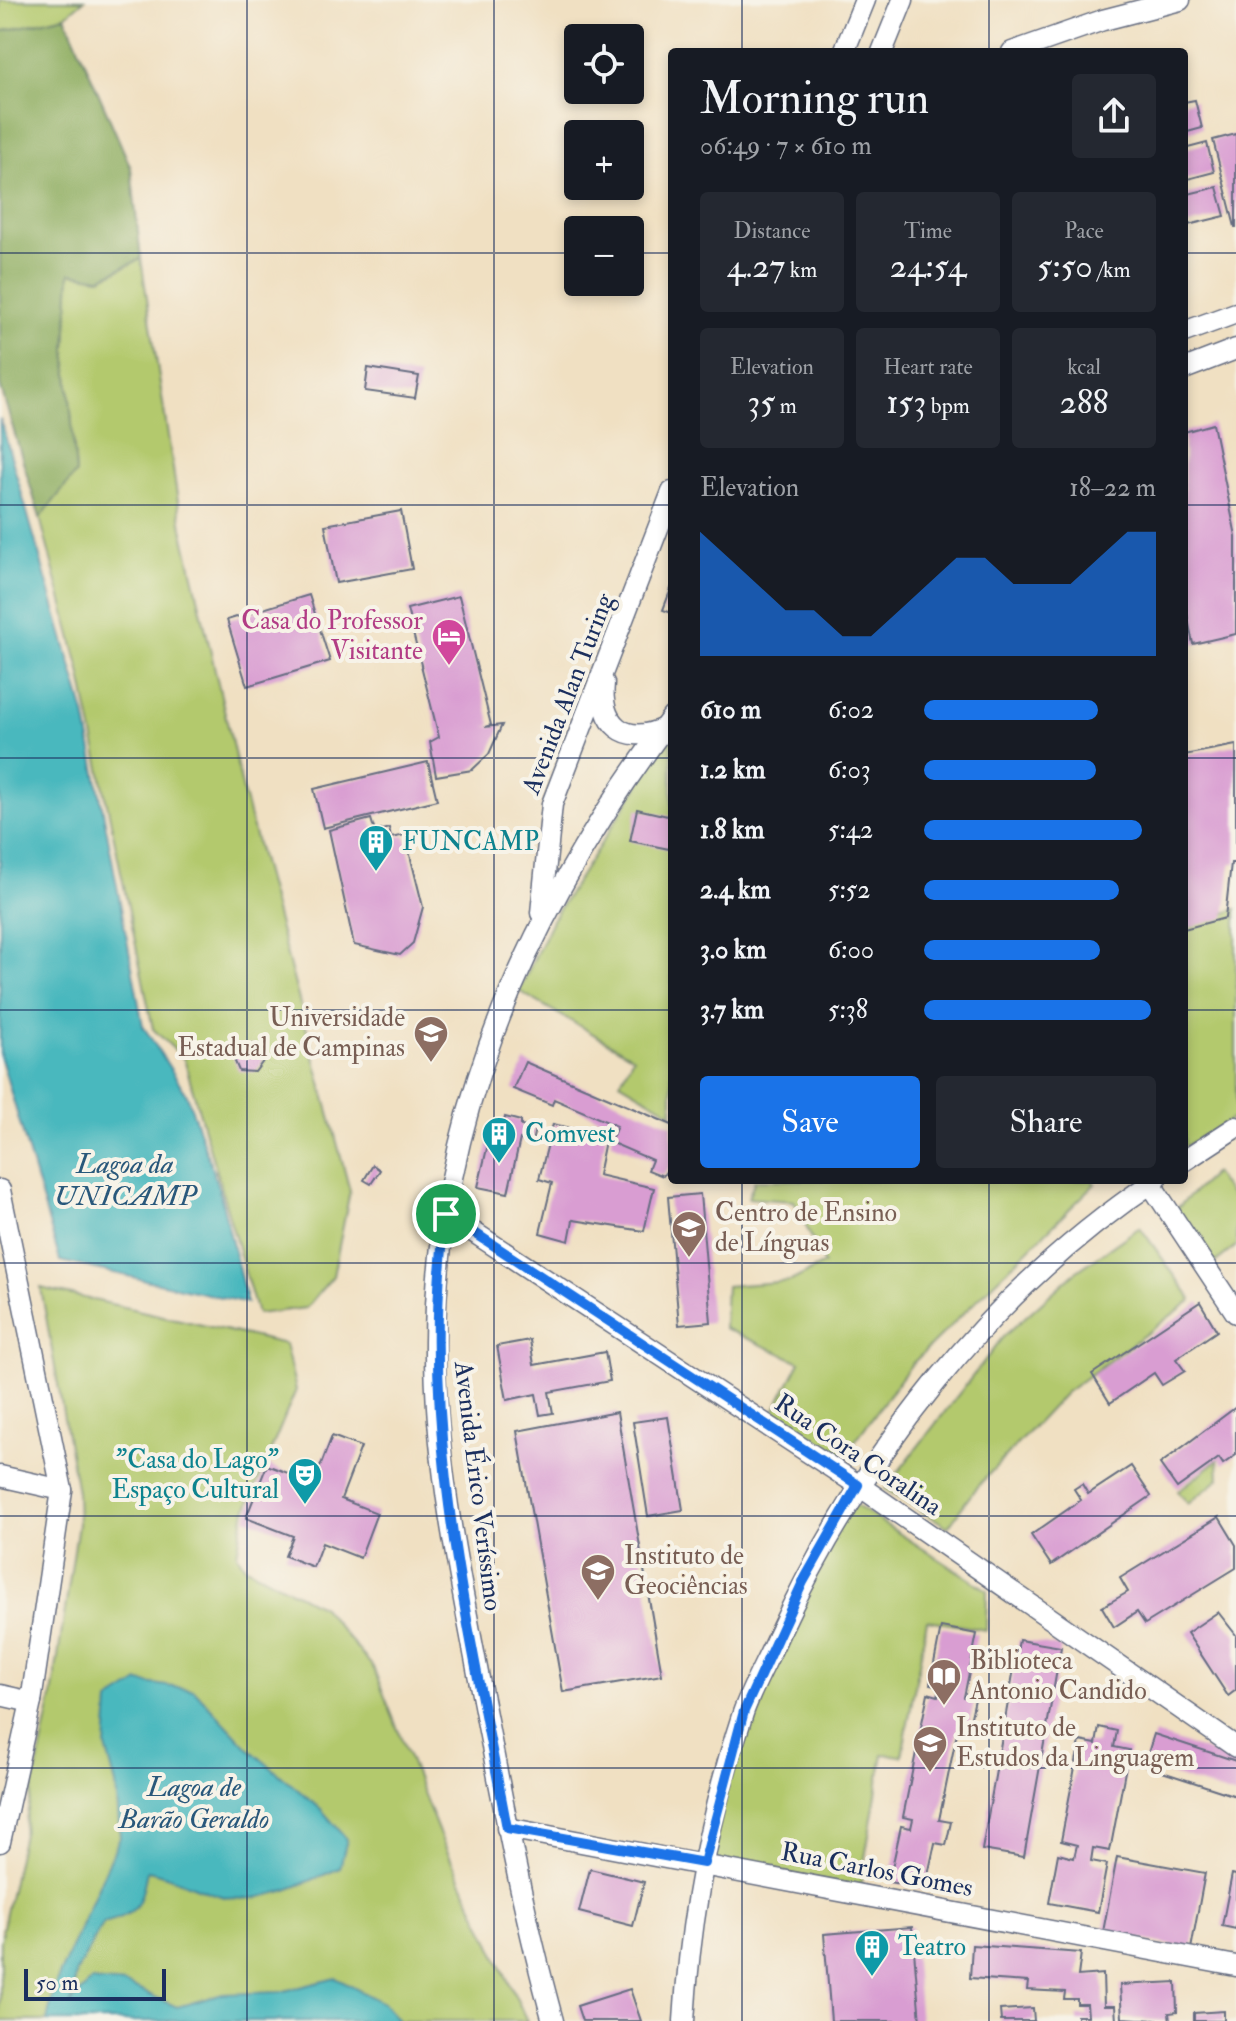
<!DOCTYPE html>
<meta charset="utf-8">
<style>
:root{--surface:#171b24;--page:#242831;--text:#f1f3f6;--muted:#9ea1a6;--accent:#1a73e8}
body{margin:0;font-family:"IM FELL Double Pica",serif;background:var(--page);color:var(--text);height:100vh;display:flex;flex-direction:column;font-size:30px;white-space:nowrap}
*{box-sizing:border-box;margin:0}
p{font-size:26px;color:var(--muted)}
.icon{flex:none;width:44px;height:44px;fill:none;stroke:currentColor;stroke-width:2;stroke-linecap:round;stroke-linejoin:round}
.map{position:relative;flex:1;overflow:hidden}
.panel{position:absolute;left:668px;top:48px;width:520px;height:1136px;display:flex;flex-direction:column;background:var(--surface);border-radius:8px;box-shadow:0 4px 12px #0003}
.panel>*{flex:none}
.controls{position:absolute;left:564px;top:24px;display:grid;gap:16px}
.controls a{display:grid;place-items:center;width:80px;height:80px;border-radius:8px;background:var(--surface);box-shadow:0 4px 12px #0003;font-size:40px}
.scale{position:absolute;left:24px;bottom:20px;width:142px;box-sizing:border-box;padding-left:8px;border:4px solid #1b2f5e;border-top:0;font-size:22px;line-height:28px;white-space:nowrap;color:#1b2f5e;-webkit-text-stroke:6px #f7f3e8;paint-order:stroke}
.pin{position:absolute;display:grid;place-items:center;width:68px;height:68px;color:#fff;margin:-34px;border:4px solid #fff;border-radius:50%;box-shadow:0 2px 8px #0007}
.round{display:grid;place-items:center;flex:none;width:84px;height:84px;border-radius:8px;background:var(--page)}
.head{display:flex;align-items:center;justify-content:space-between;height:136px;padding:0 32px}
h1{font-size:44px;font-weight:600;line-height:60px}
.metrics{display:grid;grid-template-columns:repeat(3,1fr);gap:12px;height:136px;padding:8px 32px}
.metrics div{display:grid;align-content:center;border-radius:8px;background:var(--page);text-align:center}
.metrics b{font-size:34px;font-weight:600}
.metrics small{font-size:22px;font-weight:400}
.metrics p{font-size:22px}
.chart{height:224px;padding:16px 32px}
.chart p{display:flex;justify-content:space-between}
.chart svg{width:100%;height:144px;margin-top:8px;fill:var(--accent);opacity:.7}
.primary-button{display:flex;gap:16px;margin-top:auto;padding:16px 32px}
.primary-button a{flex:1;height:92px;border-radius:8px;background:var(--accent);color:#fff;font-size:32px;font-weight:600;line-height:92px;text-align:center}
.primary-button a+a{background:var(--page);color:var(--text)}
ul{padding:0 32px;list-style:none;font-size:26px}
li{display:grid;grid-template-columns:128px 96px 1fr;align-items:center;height:60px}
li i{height:20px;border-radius:10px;background:var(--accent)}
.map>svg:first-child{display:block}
.green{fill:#b3c96d;stroke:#677c66;stroke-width:2}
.forest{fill:#8ead60;stroke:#546e5f;stroke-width:2}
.water{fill:#49b8be;stroke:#32748e;stroke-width:2}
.building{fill:#d99dd2}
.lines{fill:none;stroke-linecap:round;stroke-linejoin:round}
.minor-casing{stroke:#666d81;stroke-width:23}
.minor{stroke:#fff;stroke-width:20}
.route-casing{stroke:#fff;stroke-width:16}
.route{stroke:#1a73e8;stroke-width:10}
.grid{fill:none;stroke:#1b2f5e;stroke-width:2;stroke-opacity:0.55}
.labels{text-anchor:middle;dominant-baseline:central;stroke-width:8;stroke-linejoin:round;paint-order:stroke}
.hotel-label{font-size:26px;fill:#b23c85;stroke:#f7f3e8;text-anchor:end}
.street-label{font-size:26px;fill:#1b2f5e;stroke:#f7f3e8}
.culture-label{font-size:26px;fill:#0d838f;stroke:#f7f3e8;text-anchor:start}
.education-label{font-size:26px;fill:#785e54;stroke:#f7f3e8;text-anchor:start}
.water-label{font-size:28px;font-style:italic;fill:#29587b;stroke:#f7f3e8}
</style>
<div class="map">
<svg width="1236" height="2021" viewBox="0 0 1236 2021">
<rect width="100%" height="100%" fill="#f7f3e8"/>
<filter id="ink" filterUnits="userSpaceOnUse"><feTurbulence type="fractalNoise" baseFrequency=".0125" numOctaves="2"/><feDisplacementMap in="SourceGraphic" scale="16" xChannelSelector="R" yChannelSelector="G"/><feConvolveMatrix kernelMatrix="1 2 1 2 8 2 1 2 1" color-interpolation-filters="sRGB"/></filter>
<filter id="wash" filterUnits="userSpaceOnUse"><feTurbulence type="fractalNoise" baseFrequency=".006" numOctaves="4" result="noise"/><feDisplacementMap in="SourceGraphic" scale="32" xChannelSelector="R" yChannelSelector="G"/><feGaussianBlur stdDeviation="1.8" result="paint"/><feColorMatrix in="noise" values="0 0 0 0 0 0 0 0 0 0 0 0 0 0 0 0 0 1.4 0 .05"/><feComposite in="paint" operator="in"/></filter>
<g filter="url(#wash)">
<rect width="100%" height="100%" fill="#f0e0c2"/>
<!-- green -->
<g class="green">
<polygon points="0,0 84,0 65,16 0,32"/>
<polygon points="141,259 182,528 244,795 350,1191 333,1276 306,1308 257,1314 184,1059 153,1029 79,666 40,518 76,473 66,349 70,273 101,278"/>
<polygon points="672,733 672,1113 620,1082 633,1057 519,991 552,920"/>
<polygon points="1236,909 1236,1117 1184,1147 1184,929"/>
<polygon points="1214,1173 1236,1203 1236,1246 1212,1265 1176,1209"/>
<polygon points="755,1180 1092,1180 1095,1184 911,1365 852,1445 833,1457 772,1415 800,1362 724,1328 726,1286 791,1281 824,1264 794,1201 748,1198"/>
<polygon points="1140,1227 1192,1300 1065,1393 975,1489 948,1527 885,1489 1003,1337 1073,1274"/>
<polygon points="41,1288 285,1344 296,1390 244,1515 237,1554 244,1566 322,1607 373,1667 441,1838 527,2021 0,2021 0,1941 51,1703 78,1524 77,1492"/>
<polygon points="1218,1460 1219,1479 1188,1504 1178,1491"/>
<polygon points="849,1501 987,1590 986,1630 927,1620 902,1756 883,1754 859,1893 704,1863 744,1711"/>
</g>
<!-- forest -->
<polygon class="forest" points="65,16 131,168 141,259 100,278 70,273 66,349 76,473 40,518 0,385 0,32"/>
<!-- water -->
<g class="water">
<polygon points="0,418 85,714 143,1026 187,1095 219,1190 247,1303 60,1261 0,1055"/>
<path d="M 139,1682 L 194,1690 L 249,1749 L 321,1809 L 347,1839 L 340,1868 C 308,1881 267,1903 231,1898 C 207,1895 176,1876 147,1871 C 140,1904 139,1915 103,1923 L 76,1973 L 71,2003 L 91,1981 L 126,1984 L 177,2007 L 223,1994 L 280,1992 L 336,1978 L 383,2003 L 399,2021 L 47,2021 L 55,1985 L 120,1837 L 116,1785 L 106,1747 L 109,1701 Z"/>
</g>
<g id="blocks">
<!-- building -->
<g class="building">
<polygon points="1195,100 1202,128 1184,133 1184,102"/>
<polygon points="1236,134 1236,227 1235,227 1213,140"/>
<polygon points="1207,143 1214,172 1184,180 1184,149"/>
<polygon points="1217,187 1225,216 1184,226 1184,195"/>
<polygon points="368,368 419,376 415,398 365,391"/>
<polygon points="1213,424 1236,536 1236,634 1193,644 1184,599 1184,432"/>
<polygon points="401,511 412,569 336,583 325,525"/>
<polygon points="672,586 672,613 663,610"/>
<polygon points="309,595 330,661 247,686 227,620"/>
<polygon points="459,596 491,725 485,727 502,725 489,754 472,770 436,776 430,742 439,737 407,609"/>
<polygon points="1236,745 1236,863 1231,863 1225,918 1184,929 1184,755"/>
<polygon points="428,762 437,800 323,828 314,789"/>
<polygon points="637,809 672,817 669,849 630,841"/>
<polygon points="371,819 375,832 389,828 391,838 405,835 423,907 413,943 400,955 354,945 329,830"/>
<polygon points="242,1044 257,1045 264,1060 255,1072 239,1071 233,1057"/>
<polygon points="525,1062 672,1125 672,1162 663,1176 648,1170 652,1160 610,1142 617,1126 554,1099 552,1105 513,1089"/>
<polygon points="505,1117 521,1121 521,1126 535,1129 532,1142 520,1139 508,1193 478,1187 491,1131 502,1134"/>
<polygon points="553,1124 606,1136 598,1175 654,1188 644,1231 573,1220 569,1241 540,1233 552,1183 539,1179"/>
<polygon points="373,1165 380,1170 371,1184 364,1180"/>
<polygon points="700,1194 711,1322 679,1325 668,1197"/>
<polygon points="1200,1302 1217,1331 1176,1359 1185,1371 1162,1385 1154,1373 1110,1403 1092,1374"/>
<polygon points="530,1340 534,1365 605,1352 610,1381 549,1392 553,1413 540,1415 536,1394 507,1400 497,1346"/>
<polygon points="1236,1407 1236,1455 1223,1464 1219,1458 1177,1488 1160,1464"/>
<polygon points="617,1412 662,1675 563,1692 517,1431"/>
<polygon points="668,1417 683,1510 648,1516 633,1422"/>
<polygon points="332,1436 361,1447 341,1499 377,1513 360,1558 322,1543 313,1567 285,1556 293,1536 246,1518 267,1465 314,1483"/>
<polygon points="1131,1466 1151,1496 1051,1565 1031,1535 1081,1500 1074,1489 1082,1484 1088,1494"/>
<polygon points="1219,1517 1236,1545 1236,1568 1145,1624 1137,1612 1114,1627 1102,1607 1128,1592 1120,1578"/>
<polygon points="1218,1612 1236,1635 1236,1690 1228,1696 1187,1633"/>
<polygon points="941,1627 977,1634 964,1697 975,1699 968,1730 958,1728 939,1820 951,1822 946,1845 935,1843 925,1889 889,1882 901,1826 911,1828 913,1819 903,1817 928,1693 938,1696 940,1686 930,1684"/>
<polygon points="1019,1640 1061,1647 1024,1857 982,1850"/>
<polygon points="1099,1727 1117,1731 1114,1747 1129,1750 1110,1851 1093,1848 1091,1861 1107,1864 1098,1912 1049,1903 1058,1854 1074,1858 1077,1845 1061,1841 1080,1741 1096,1744"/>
<polygon points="1154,1734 1236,1761 1236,1796 1144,1766"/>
<polygon points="1117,1857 1205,1873 1191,1949 1103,1932"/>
<polygon points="590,1869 644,1882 633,1926 579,1912"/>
<polygon points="1232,1874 1236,1875 1236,1929 1222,1926"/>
<polygon points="912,1927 920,2021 831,2021 824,1934"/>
<polygon points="972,1945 1081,1953 1078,1976 1103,1974 1104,2006 1115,2006 1116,2021 1077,2021 1077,2016 1088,2016 1087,2004 1077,2004 1077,1999 1064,1999 1065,1992 1027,1990 1028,1982 970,1978"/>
<polygon points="1176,1982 1177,2012 1169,2013 1170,2021 1122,2018 1120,1985"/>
<polygon points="630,1989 641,2021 582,2021 577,2006"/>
<polygon points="1033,2008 1034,2021 1001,2021 1000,2010"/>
<polygon points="1224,2011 1224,2021 1194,2021 1194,2013"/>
</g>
</g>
</g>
<g filter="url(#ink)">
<use href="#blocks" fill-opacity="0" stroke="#666d81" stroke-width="2"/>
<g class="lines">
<!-- minor casing -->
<g class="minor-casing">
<g id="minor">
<polyline points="844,52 865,0"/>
<polyline points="882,52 903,0"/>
<polyline points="1012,52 1103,20 1180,0"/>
<polyline points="1184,332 1236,313"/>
<polyline points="1184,369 1236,349"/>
<path d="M 604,683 C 600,724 624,746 664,728"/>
<polyline points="541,913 552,804 672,492"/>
<polyline points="1184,1161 1236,1127"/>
<polyline points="1148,1180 1236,1313"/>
<polyline points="0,1190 62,1490 31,1702 0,1842"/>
<polyline points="446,1214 858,1485 1236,1747"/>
<polyline points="0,1476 62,1490"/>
<polyline points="0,1695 31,1702"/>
<polyline points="507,1828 1236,1966"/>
<path d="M 553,2021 C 522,1910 502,1797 480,1684 C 459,1573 434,1457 435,1343 C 436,1111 534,900 672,717"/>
<path d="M 684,2021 C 690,1917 710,1812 743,1713 C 752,1687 767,1661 778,1636 C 861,1457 990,1290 1156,1180"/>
</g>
</g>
<!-- minor -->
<use href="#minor" class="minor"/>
</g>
</g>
<g class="lines" filter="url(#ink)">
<!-- route casing -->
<g class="route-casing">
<path id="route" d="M 446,1214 L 858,1485 L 803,1582 L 744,1711 L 704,1863 L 507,1828 C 469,1624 417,1422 446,1214 Z"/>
</g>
<!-- route -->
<use href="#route" class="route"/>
</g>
<!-- grid -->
<path class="grid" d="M 247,0 L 247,2021M 494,0 L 494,2021M 742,0 L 742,52M 989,0 L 989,52M 0,253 L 578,253M 630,253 L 672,253M 1184,253 L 1236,253M 0,505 L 672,505M 1184,505 L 1236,505M 0,758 L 672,758M 1184,758 L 1236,758M 0,1010 L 672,1010M 1184,1010 L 1236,1010M 742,1180 L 742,2021M 989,1180 L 989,2021M 0,1263 L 1236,1263M 0,1516 L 1236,1516M 0,1768 L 1236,1768"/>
<!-- icons -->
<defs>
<g id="hotel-pin" transform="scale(1.8)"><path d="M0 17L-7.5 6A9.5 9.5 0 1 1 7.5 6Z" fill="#d1479c" stroke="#f7f3e8"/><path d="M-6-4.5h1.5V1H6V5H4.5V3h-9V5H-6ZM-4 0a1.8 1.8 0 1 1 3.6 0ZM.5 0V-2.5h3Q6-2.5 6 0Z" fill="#fff"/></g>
<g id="building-pin" transform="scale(1.8)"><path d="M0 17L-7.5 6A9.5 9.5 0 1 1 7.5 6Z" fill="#0f9aa8" stroke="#f7f3e8"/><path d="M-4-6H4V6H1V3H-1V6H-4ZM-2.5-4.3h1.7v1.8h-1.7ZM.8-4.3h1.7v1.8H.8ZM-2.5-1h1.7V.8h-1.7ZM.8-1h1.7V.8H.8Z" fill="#fff"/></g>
<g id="university-pin" transform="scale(1.8)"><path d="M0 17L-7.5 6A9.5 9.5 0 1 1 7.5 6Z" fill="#8d6e63" stroke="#f7f3e8"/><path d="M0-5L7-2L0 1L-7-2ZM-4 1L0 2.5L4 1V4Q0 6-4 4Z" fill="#fff"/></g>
<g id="theatre-pin" transform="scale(1.8)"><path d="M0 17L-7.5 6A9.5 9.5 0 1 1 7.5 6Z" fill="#0f9aa8" stroke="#f7f3e8"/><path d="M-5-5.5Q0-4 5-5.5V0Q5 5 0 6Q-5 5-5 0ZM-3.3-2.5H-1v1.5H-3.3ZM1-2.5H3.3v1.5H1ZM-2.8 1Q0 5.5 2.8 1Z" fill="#fff"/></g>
<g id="library-pin" transform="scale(1.8)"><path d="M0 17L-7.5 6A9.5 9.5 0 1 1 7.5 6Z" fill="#8d6e63" stroke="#f7f3e8"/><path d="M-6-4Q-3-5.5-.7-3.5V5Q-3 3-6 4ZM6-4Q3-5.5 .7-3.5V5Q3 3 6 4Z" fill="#fff"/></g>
</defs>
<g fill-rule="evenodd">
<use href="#hotel-pin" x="449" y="636"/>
<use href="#building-pin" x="376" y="842"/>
<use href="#university-pin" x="431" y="1033"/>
<use href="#building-pin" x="499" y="1134"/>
<use href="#university-pin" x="689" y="1228"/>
<use href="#theatre-pin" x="305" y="1475"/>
<use href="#university-pin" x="598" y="1571"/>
<use href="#library-pin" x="944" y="1676"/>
<use href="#university-pin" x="930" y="1743"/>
<use href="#building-pin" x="872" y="1947"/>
</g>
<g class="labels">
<!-- hotel labels -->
<g class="hotel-label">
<text x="423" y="621">Casa do Professor<tspan x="423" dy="30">Visitante</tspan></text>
</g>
<!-- street labels -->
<g class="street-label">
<text transform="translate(568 694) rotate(-69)">Avenida Alan Turing</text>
<text transform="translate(858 1455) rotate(34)">Rua Cora Coralina</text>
<text transform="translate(478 1486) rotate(83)">Avenida Érico Veríssimo</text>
<text transform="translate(877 1870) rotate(11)">Rua Carlos Gomes</text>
</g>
<!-- culture labels -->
<g class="culture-label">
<text x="402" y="842">FUNCAMP</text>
<text x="525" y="1134">Comvest</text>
<text x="279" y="1460" text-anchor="end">"Casa do Lago"<tspan x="279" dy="30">Espaço Cultural</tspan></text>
<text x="898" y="1947">Teatro</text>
</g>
<!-- education labels -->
<g class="education-label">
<text x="405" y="1018" text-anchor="end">Universidade<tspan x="405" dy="30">Estadual de Campinas</tspan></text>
<text x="715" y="1213">Centro de Ensino<tspan x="715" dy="30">de Línguas</tspan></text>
<text x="624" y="1556">Instituto de<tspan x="624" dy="30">Geociências</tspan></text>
<text x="970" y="1661">Biblioteca<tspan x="970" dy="30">Antonio Candido</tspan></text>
<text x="956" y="1728">Instituto de<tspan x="956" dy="30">Estudos da Linguagem</tspan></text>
</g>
<!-- water labels -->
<g class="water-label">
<text x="125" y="1164">Lagoa da<tspan x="125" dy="32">UNICAMP</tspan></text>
<text x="194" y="1787">Lagoa de<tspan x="194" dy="32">Barão Geraldo</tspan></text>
</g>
</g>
</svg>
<div class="controls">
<a><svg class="icon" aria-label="locate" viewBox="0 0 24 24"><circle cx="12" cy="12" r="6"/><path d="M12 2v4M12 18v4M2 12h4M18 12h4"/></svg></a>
<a>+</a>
<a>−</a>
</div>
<div class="scale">50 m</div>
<div class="pin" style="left:446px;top:1214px;background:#1e9e55"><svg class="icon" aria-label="arrive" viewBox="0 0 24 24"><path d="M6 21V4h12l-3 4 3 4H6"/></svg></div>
<section class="panel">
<div class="head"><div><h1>Morning run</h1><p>06:49 · 7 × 610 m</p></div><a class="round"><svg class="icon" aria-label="share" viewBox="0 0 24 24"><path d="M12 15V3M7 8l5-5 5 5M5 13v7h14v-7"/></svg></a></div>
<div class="metrics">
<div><p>Distance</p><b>4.27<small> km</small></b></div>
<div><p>Time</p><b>24:54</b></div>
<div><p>Pace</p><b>5:50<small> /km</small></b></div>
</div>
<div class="metrics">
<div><p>Elevation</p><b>35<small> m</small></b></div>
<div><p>Heart rate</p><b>153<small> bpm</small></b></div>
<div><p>kcal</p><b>288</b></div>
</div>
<div class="chart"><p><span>Elevation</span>18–22 m</p>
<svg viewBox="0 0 160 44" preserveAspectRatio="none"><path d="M0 44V6L10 14L20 22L30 30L40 30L50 38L60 38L70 30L80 22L90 14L100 14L110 22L120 22L130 22L140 14L150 6L160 6V44z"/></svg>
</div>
<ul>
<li><b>610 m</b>6:02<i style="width:75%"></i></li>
<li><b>1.2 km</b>6:03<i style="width:74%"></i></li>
<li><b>1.8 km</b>5:42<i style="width:94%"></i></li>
<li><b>2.4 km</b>5:52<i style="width:84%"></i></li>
<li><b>3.0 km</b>6:00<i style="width:76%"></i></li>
<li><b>3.7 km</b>5:38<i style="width:98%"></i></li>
</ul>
<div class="primary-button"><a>Save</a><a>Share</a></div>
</section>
</div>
